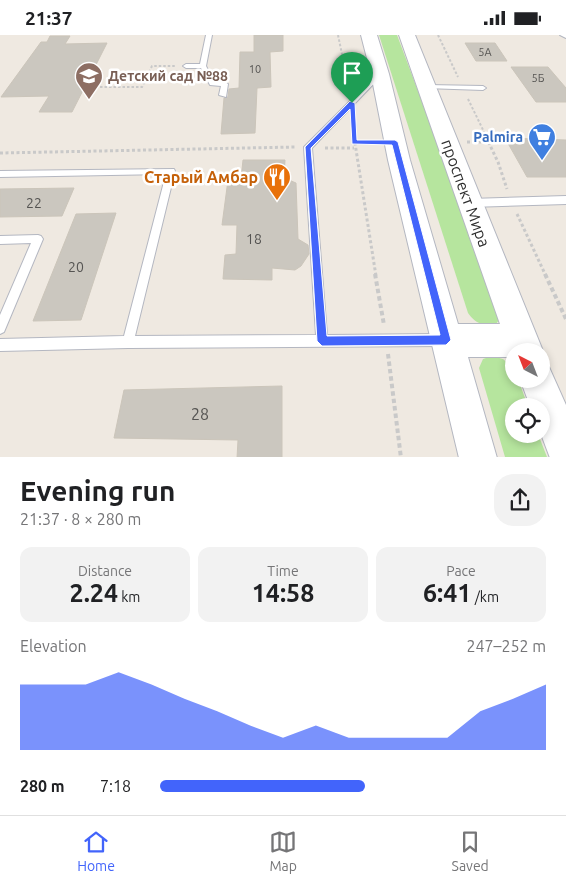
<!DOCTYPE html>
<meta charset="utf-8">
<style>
:root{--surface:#fff;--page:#f2f2f2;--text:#202124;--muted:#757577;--line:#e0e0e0;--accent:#4264fb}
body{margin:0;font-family:Ubuntu,sans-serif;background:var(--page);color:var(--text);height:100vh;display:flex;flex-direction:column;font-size:19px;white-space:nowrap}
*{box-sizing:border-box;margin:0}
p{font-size:16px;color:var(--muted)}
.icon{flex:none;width:28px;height:28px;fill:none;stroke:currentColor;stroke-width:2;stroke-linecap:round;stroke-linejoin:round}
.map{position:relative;height:422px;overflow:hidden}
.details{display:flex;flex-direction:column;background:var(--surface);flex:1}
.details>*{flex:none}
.needle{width:32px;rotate:318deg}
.tools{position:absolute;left:505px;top:308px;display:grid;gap:10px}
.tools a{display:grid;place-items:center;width:45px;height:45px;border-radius:50%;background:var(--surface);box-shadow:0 2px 8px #0003;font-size:25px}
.pin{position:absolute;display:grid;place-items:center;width:42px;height:42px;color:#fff;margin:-51px -21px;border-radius:50% 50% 50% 0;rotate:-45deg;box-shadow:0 0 5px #0007}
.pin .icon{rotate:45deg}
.round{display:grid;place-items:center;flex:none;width:52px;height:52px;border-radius:20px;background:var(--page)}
.summary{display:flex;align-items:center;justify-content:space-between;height:85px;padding:0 20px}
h1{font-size:28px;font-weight:700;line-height:38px}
.metrics{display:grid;grid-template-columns:repeat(3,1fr);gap:8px;height:85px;padding:5px 20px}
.metrics div{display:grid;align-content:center;border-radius:12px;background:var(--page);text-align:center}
.metrics b{font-size:25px;font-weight:700}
.metrics small{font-size:14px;font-weight:400}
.metrics p{font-size:14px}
.chart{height:140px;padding:10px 20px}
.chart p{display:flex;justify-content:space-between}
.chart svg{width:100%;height:90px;margin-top:5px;fill:var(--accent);opacity:.7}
ul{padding:0 20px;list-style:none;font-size:16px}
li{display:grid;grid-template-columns:80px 60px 1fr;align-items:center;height:38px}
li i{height:12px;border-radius:6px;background:var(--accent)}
.status{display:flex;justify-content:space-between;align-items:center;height:35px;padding:0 25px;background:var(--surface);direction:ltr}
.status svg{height:14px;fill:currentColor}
.tab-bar{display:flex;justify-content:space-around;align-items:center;height:70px;border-top:1px solid var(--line);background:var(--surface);font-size:14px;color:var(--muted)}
.tab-bar a{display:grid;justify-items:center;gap:2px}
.tab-bar .on{color:var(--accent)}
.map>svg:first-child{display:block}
.green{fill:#b6e59e}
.building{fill:#cbc7bf;stroke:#cbc5ba}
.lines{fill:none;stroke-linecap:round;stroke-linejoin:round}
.service-casing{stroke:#b4b7c1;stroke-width:2}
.secondary-casing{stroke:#b4b7c1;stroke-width:2}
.path-far2{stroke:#c9c9c9;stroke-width:2;stroke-dasharray:2.5 2;stroke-linecap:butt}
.path-far1{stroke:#c9c9c9;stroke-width:3;stroke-dasharray:3 2.5;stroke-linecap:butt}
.path{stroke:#c9c9c9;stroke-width:4;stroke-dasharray:4.5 3;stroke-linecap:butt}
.service{fill:#fff;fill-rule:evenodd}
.secondary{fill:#fff;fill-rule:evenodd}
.route{fill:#4264fb;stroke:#fff;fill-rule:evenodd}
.labels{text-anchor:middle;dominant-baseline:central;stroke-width:5;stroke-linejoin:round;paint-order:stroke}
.far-number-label{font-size:11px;fill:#555452}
.far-education-label{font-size:14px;font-weight:bold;fill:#785e54;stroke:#fff;text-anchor:start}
.far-shop-label{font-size:14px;font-weight:bold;fill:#366cbe;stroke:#fff;text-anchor:end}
.number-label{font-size:14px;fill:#555452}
.food-label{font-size:16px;font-weight:bold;fill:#c56008;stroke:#fff;text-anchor:end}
.street-label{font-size:16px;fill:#2e2e2e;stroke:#fff}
.near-number-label{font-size:16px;fill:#555452}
</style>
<div class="status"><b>21:37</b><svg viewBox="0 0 49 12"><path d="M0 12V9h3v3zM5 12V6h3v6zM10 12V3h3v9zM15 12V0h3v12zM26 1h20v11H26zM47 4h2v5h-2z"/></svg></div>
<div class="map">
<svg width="566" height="423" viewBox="0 0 566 423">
<rect width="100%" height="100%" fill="#efe9e1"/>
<!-- green -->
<g class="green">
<path d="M 379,0 L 397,0 L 500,275 L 500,284 L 495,290 C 482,290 476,289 468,278 Z"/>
<polygon points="492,321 503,324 513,333 514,344 518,344 528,371 514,371 514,399 538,399 547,422 505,422 479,333 483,324"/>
</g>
<!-- building -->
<g class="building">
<polygon points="254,0 283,0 283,16 270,17 271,52 257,53 255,98 221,99 224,63 228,62 229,54 239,53 240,17 254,17"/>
<polygon points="50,1 70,1 65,9 107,8 72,77 39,77 49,61 1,62 41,7 47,7"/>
<polygon points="465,8 495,8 507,26 476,26"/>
<polygon points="511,32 548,32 566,53 566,67 536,67"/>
<polygon points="505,103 566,105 566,142 527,142"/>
<polygon points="243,125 285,125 284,143 296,148 298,204 308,210 309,219 301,231 295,235 272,233 272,245 223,244 225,220 236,219 237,190 222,190 228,145 241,144"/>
<polygon points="74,153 62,181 0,182 0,154"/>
<polygon points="116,178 81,285 33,286 76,179"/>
<polygon points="282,351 282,423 237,423 238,405 114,403 124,355"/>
</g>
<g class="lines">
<!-- service casing -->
<g class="service-casing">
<g id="service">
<polygon points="206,0 212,0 206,31 214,47 225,47 228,49 226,62 219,60 221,51 210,50 201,33 186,33 183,31 186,29 200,29"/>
<polygon points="560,0 566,0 566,3"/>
<polygon points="378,38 383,39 312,113 327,300 443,299 447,301 449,305 447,309 443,311 128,313 0,316 0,304 124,301 166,139 0,142 0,136 174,134 175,136 135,301 316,300 304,112"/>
<polygon points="427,50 483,51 486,53 483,55 425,53 424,52"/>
<polygon points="566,161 566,169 470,172 465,168 470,164"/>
<polygon points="38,200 41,201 43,204 4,297 0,299 0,280 31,208 0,209 0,201"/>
</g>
</g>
<!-- secondary casing -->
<g class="secondary-casing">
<g id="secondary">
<polygon points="361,0 377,0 389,39 410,125 458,289 500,289 399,0 415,0 543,316 541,319 541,316 514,316 514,326 512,322 468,322 497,423 459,423 388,125 371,39"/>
<polygon points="541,329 549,332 566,370 566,423 550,423 541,399 541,371 530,371 520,344 541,344"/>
</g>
</g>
<!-- path-far2 -->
<g class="path-far2">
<polyline points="338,0 349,53"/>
<polyline points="438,0 458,42"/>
<polyline points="91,52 142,52 152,31 175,31"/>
<polyline points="468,64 487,103"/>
<polyline points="353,84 354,103"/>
</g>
<!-- path-far1 -->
<g class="path-far1">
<polyline points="354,102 376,241"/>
<polyline points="486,102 498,127 507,154"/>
<polyline points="354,107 376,107"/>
<polyline points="467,107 489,107"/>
<polyline points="325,113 354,113"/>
<polyline points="0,118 296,112"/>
<polyline points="517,179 546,241"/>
</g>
<!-- path -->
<g class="path">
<polyline points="375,239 384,290"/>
<polyline points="545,239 566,284"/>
<polyline points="388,319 401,423"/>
</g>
<!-- service -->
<use href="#service" class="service"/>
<!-- secondary -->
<use href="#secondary" class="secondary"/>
</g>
<!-- route -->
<path class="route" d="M 350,66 L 355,68 L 357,105 L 395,105 L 398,107 L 451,305 L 446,310 L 322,311 L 317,306 L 305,112 ZM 350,74 L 352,109 L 392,110 L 440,300 L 327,301 L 311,113 Z"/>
<!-- icons -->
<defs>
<g id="school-pin" transform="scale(1.4375)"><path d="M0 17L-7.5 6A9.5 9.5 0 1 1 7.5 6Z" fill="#8d6e63" stroke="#fff"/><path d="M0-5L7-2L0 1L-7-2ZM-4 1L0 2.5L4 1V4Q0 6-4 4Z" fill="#fff"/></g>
<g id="supermarket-pin" transform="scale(1.4375)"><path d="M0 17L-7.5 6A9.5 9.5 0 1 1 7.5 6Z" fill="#3f7fe0" stroke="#fff"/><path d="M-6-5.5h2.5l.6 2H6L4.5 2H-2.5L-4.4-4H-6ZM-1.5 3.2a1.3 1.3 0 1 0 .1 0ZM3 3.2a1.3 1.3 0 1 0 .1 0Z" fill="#fff"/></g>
<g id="restaurant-pin" transform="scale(1.4375)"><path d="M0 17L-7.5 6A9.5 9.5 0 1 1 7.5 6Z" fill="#e8710a" stroke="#fff"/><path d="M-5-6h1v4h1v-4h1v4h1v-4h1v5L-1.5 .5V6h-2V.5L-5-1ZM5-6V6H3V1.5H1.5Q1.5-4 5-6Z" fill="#fff"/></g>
</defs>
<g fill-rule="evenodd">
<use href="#school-pin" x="89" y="41"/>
<use href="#supermarket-pin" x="542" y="102"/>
<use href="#restaurant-pin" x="277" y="142"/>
</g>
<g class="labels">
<!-- far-number labels -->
<g class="far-number-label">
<text x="485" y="17">5А</text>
<text x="255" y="34">10</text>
<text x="538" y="43">5Б</text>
</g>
<!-- far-education labels -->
<g class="far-education-label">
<text x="108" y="41">Детский сад №88</text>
</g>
<!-- far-shop labels -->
<g class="far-shop-label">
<text x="523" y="102">Palmira</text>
</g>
<!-- number labels -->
<g class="number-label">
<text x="34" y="168">22</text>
<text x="254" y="204">18</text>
<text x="76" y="232">20</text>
</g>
<!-- food labels -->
<g class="food-label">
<text x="258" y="142">Старый Амбар</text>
</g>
<!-- street labels -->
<g class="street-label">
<text transform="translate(466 158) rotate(70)">проспект Мира</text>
</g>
<!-- near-number labels -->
<g class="near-number-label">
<text x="200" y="379">28</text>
</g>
</g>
</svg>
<div class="tools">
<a><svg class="needle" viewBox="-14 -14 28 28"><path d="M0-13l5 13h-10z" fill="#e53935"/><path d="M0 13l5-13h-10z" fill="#757577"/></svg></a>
<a><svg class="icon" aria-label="locate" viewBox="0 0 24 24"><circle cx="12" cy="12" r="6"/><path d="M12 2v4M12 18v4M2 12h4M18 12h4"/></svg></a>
</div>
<div class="pin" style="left:352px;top:68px;background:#1e9e55"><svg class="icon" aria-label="arrive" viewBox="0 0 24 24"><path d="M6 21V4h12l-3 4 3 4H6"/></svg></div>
</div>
<section class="details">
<div class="summary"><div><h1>Evening run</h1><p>21:37 · 8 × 280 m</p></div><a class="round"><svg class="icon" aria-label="share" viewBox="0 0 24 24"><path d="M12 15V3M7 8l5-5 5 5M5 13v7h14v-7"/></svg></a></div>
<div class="metrics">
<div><p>Distance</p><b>2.24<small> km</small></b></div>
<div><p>Time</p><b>14:58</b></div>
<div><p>Pace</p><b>6:41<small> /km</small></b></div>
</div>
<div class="chart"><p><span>Elevation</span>247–252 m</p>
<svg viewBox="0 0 160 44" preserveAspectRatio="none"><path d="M0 44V12L10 12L20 12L30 6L40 12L50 19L60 25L70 32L80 38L90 32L100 38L110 38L120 38L130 38L140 25L150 19L160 12V44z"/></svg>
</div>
<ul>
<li><b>280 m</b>7:18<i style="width:53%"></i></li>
</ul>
</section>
<nav class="tab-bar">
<a class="on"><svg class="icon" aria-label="home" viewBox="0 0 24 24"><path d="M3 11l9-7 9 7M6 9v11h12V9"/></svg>Home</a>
<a><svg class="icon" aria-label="map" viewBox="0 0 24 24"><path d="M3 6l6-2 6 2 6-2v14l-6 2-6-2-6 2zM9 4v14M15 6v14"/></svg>Map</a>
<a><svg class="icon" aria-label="saved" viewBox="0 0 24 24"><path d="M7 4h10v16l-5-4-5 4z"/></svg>Saved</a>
</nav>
